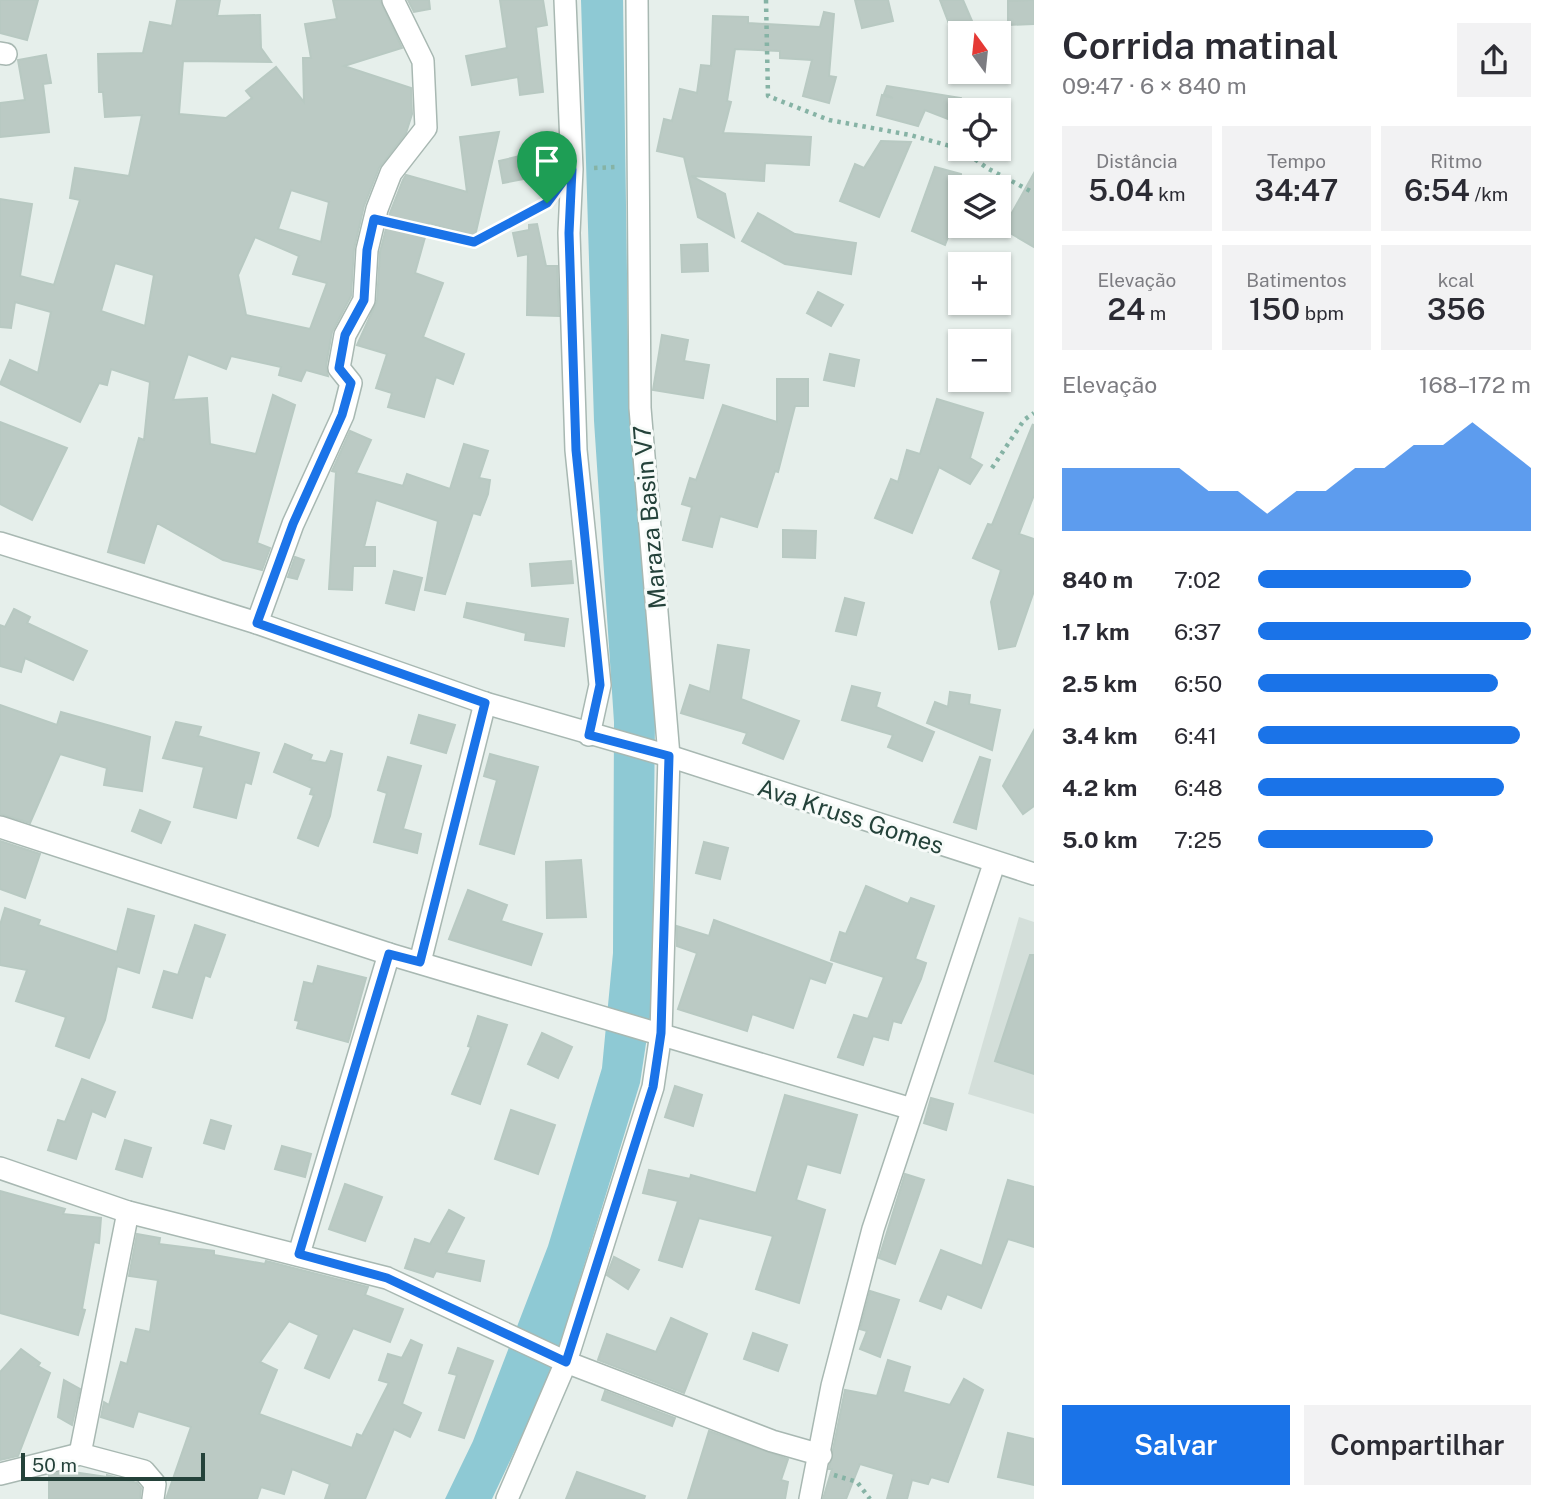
<!DOCTYPE html>
<html lang="pt">
<meta charset="utf-8">
<style>
:root{--surface:#fff;--page:#f2f2f3;--text:#2b2b33;--muted:#7c7c81;--accent:#1a73e8}
body{margin:0;font-family:"Public Sans",sans-serif;background:var(--page);color:var(--text);height:100vh;display:flex;flex-direction:column;font-size:26px;white-space:nowrap}
*{box-sizing:border-box;margin:0}
p{font-size:23px;color:var(--muted)}
.icon{flex:none;width:38px;height:38px;fill:none;stroke:currentColor;stroke-width:2;stroke-linecap:round;stroke-linejoin:round}
.map{position:relative;flex:1;overflow:hidden}
.sheet{display:flex;flex-direction:column;background:var(--surface);width:525px}
.sheet>*{flex:none}
.needle{width:46px;rotate:345deg}
.controls{position:absolute;left:948px;top:21px;display:grid;gap:14px}
.controls a{display:grid;place-items:center;width:63px;height:63px;border-radius:0px;background:var(--surface);box-shadow:0 2px 5px #0004;font-size:35px}
.scale{position:absolute;left:21px;bottom:18px;width:184px;box-sizing:border-box;padding-left:7px;border:4px solid #24423a;border-top:0;font-size:19px;line-height:24px;white-space:nowrap;color:#24423a;-webkit-text-stroke:5px #f7fbf9;paint-order:stroke}
.pin{position:absolute;display:grid;place-items:center;width:60px;height:60px;color:#fff;margin:-72px -30px;border-radius:50% 50% 50% 0;rotate:-45deg;box-shadow:0 0 7px #0007}
.pin .icon{rotate:45deg}
.round{display:grid;place-items:center;flex:none;width:74px;height:74px;border-radius:0px;background:var(--page)}
.summary{display:flex;align-items:center;justify-content:space-between;height:119px;padding:0 28px}
h1{font-size:38px;font-weight:600;line-height:52px}
.metrics{display:grid;grid-template-columns:repeat(3,1fr);gap:10px;height:119px;padding:7px 28px}
.metrics div{display:grid;align-content:center;border-radius:0px;background:var(--page);text-align:center}
.metrics b{font-size:30px;font-weight:600}
.metrics small{font-size:19px;font-weight:400}
.metrics p{font-size:19px}
.chart{height:196px;padding:14px 28px}
.chart p{display:flex;justify-content:space-between}
.chart svg{width:100%;height:126px;margin-top:7px;fill:var(--accent);opacity:.7}
.primary-button{display:flex;gap:14px;margin-top:auto;padding:14px 28px}
.primary-button a{flex:1;height:80px;border-radius:0px;background:var(--accent);color:#fff;font-size:28px;font-weight:600;line-height:80px;text-align:center}
.primary-button a+a{background:var(--page);color:var(--text)}
ul{padding:0 28px;list-style:none;font-size:23px}
li{display:grid;grid-template-columns:112px 84px 1fr;align-items:center;height:52px}
li i{height:18px;border-radius:9px;background:var(--accent)}
main{display:flex;flex:1;min-height:0}
.map>svg:first-child{display:block}
.built{fill:#d4dfda}
.water{fill:#8ec9d4}
.building{fill:#bbcac4;stroke:#b8c9c2;stroke-width:2;fill-rule:evenodd}
.lines{fill:none;stroke-linecap:round;stroke-linejoin:round}
.minor-casing{stroke:#a8b8b2;stroke-width:24}
.path{stroke:#86b3a5;stroke-width:4.5;stroke-dasharray:3.5 5;stroke-linecap:butt}
.minor{stroke:#fff;stroke-width:21}
.route-casing{stroke:#fff;stroke-width:14}
.route{stroke:#1a73e8;stroke-width:9}
.labels{text-anchor:middle;dominant-baseline:central;stroke-width:6;stroke-linejoin:round;paint-order:stroke}
.street-label{font-size:24px;fill:#24423a;stroke:#f7fbf9}
</style>
<main>
<div class="map">
<svg width="1034" height="1499" viewBox="0 0 1034 1499">
<rect width="100%" height="100%" fill="#e6efeb"/>
<!-- built -->
<polygon class="built" points="1019,917 1034,922 1034,1114 968,1094"/>
<!-- water -->
<polygon class="water" points="581,0 623,0 629,411 655,719 652,1004 640,1083 551,1374 492,1499 445,1499 473,1441 548,1246 602,1068 613,953 614,722 594,421"/>
<!-- building -->
<g class="building">
<polygon points="0,0 38,0 27,40 0,33"/>
<path d="M 177,0 L 220,0 L 217,16 L 260,15 L 261,48 L 271,62 L 183,61 L 179,114 L 226,118 L 252,98 L 246,91 L 276,67 L 304,102 L 303,58 L 311,58 L 305,24 L 337,19 L 333,0 L 380,0 L 402,48 L 344,66 L 411,88 L 412,114 L 406,133 L 379,168 L 364,206 L 354,249 L 351,296 L 332,332 L 326,366 L 328,376 L 306,370 L 301,381 L 279,375 L 281,367 L 231,356 L 226,369 L 188,354 L 173,400 L 207,398 L 210,444 L 256,454 L 273,395 L 295,405 L 257,543 L 270,548 L 262,570 L 223,560 L 157,523 L 144,563 L 108,552 L 139,438 L 144,440 L 150,382 L 111,369 L 107,385 L 99,383 L 80,422 L 0,384 L 10,360 L 38,373 L 51,312 L 15,302 L 11,328 L 0,327 L 0,199 L 32,204 L 20,276 L 54,285 L 80,200 L 70,198 L 75,168 L 129,176 L 142,115 L 105,117 L 103,92 L 99,92 L 98,54 L 143,53 L 150,22 L 172,26 ZM 291,190 L 329,202 L 321,242 L 278,229 ZM 255,237 L 299,256 L 293,274 L 327,283 L 310,329 L 246,315 L 238,275 ZM 115,263 L 154,275 L 145,326 L 101,311 Z"/>
<polygon points="408,0 429,0 430,9 414,12"/>
<polygon points="500,0 543,0 547,25 536,27 543,92 520,95 518,77 472,85 466,56 507,48"/>
<polygon points="855,0 888,0 893,21 862,28"/>
<polygon points="940,0 963,0 972,21 951,29"/>
<polygon points="1034,0 1034,24 1008,25 1008,1"/>
<polygon points="824,12 834,14 829,76 836,77 829,103 803,96 812,60 780,58 780,51 735,49 727,101 731,102 723,133 811,137 809,165 765,163 764,181 691,176 725,194 734,237 698,217 684,157 657,151 664,119 672,121 680,89 697,93 701,65 711,66 713,16 748,17 748,23 820,27"/>
<polygon points="46,55 51,83 43,84 49,132 0,137 0,103 25,100 18,60"/>
<polygon points="887,86 961,98 961,124 925,110 918,126 877,115 882,95 893,98 884,94"/>
<polygon points="499,132 475,236 429,223 415,273 443,283 423,337 464,354 453,384 436,377 424,417 388,407 392,393 376,388 387,354 357,345 377,301 380,252 390,213 403,180 406,175 467,192 460,137"/>
<polygon points="881,141 911,142 879,217 840,201 855,164 864,168"/>
<polygon points="550,149 555,173 503,183 499,161"/>
<polygon points="935,167 961,174 961,236 950,232 945,245 912,231"/>
<polygon points="1034,173 1034,247 1003,229"/>
<polygon points="758,213 795,234 856,243 851,274 785,264 742,241"/>
<polygon points="537,224 546,266 557,266 559,316 527,315 528,254 518,256 513,233 529,230 529,225"/>
<polygon points="707,244 708,271 682,272 681,245"/>
<polygon points="818,292 843,305 831,326 807,313"/>
<polygon points="662,335 688,340 684,361 709,365 703,398 653,390"/>
<polygon points="830,354 859,360 854,386 824,380"/>
<polygon points="777,379 808,379 808,406 795,406 778,472 775,471 757,527 720,516 712,547 683,540 692,507 682,504 690,478 696,480 723,405 777,422"/>
<polygon points="937,399 983,413 970,458 982,465 970,484 939,467 912,533 875,518 891,479 898,482 907,450 920,454"/>
<polygon points="0,422 67,448 32,520 0,504"/>
<polygon points="1033,424 1034,495 1019,534 1034,539 1034,591 1015,646 999,649 991,602 1001,570 973,558 988,524 992,525"/>
<polygon points="350,431 371,440 356,473 403,486 407,474 450,489 464,444 488,451 479,478 490,480 488,494 480,515 473,513 445,594 425,590 438,521 376,500 364,547 375,547 375,566 353,566 352,590 329,589 336,472 332,471"/>
<polygon points="783,530 816,531 815,558 783,557"/>
<polygon points="295,557 304,560 297,579 288,577"/>
<polygon points="571,561 573,583 532,586 530,564"/>
<polygon points="394,571 422,578 414,610 386,603"/>
<polygon points="845,598 864,603 856,635 836,631"/>
<polygon points="467,603 568,619 564,646 525,640 526,633 464,617"/>
<polygon points="14,609 30,617 27,623 87,651 73,680 25,658 21,672 0,666 0,625 5,627"/>
<polygon points="718,645 749,650 741,699 799,721 783,759 743,743 747,733 681,713 690,685 710,692"/>
<polygon points="852,686 880,693 876,707 934,732 922,761 888,747 893,735 842,720"/>
<polygon points="950,692 970,695 969,704 1000,710 992,750 927,723 935,702 948,707"/>
<polygon points="0,705 57,725 61,712 150,737 142,791 104,785 107,768 60,754 30,823 0,814"/>
<polygon points="419,715 455,725 446,753 411,743"/>
<polygon points="176,722 201,727 198,736 259,753 251,784 245,782 236,818 194,807 204,767 163,758"/>
<polygon points="1034,730 1034,806 1023,814 1003,786"/>
<polygon points="285,744 312,755 310,760 326,763 331,751 342,754 330,816 318,846 298,838 314,795 310,794 312,788 274,772"/>
<polygon points="490,754 538,767 514,854 480,844 497,780 484,776"/>
<polygon points="388,757 421,766 403,829 421,834 417,853 374,842 387,793 378,790"/>
<polygon points="980,757 990,760 976,829 954,822"/>
<polygon points="140,810 170,822 161,843 132,831"/>
<polygon points="0,841 40,854 25,898 0,889"/>
<polygon points="704,842 728,848 720,879 696,873"/>
<polygon points="581,860 586,917 547,918 546,862"/>
<polygon points="866,886 908,904 911,898 934,906 915,959 926,963 921,979 901,1023 893,1021 888,1040 873,1036 863,1065 838,1057 854,1015 868,1019 884,977 831,960 840,932 846,934"/>
<polygon points="468,890 507,905 501,921 542,934 531,965 449,939"/>
<polygon points="5,908 40,920 38,925 117,952 128,909 154,916 139,973 117,966 105,1020 89,1058 56,1046 66,1017 16,1001 27,970 0,965 0,925"/>
<polygon points="714,920 832,964 825,983 810,978 793,1028 752,1014 747,1031 678,1009 697,953 677,946 677,926 709,936"/>
<polygon points="195,925 225,935 210,977 205,975 192,1018 153,1007 164,971 178,975"/>
<polygon points="1030,955 1034,955 1034,1074 995,1061"/>
<polygon points="318,966 366,978 348,1042 297,1028 299,1021 295,1020 304,982 313,984"/>
<polygon points="478,1016 507,1025 480,1104 452,1094 471,1047 468,1046"/>
<polygon points="542,1033 572,1047 558,1078 528,1064"/>
<polygon points="82,1079 115,1092 105,1117 92,1111 76,1159 48,1150 58,1120 65,1122"/>
<polygon points="675,1086 702,1095 693,1126 665,1117"/>
<polygon points="785,1095 857,1115 840,1173 807,1164 796,1200 825,1210 799,1303 756,1289 773,1236 699,1218 682,1267 659,1260 678,1201 643,1193 649,1170 690,1179 691,1175 756,1193"/>
<polygon points="931,1098 953,1104 946,1130 924,1123"/>
<polygon points="511,1110 555,1125 538,1174 495,1159"/>
<polygon points="211,1120 231,1126 224,1149 204,1143"/>
<polygon points="125,1140 151,1148 142,1177 116,1169"/>
<polygon points="282,1146 311,1154 305,1177 275,1169"/>
<polygon points="905,1174 924,1180 895,1264 879,1258"/>
<polygon points="1008,1180 1034,1187 1034,1247 1008,1239 981,1308 947,1294 941,1309 920,1301 941,1250 982,1266"/>
<polygon points="345,1184 382,1197 365,1241 329,1229"/>
<polygon points="0,1191 65,1209 63,1214 101,1218 99,1243 94,1242 82,1309 85,1310 78,1335 0,1313"/>
<polygon points="449,1210 464,1218 446,1253 484,1261 480,1281 436,1271 433,1277 405,1268 415,1239 430,1244"/>
<polygon points="137,1234 160,1238 159,1244 214,1251 214,1255 265,1264 266,1261 368,1287 365,1295 403,1309 390,1342 353,1328 329,1378 305,1368 319,1335 289,1321 260,1362 277,1370 259,1414 352,1448 357,1434 362,1436 389,1383 379,1380 388,1354 402,1358 411,1340 422,1345 402,1404 421,1413 410,1437 394,1429 365,1499 325,1499 330,1484 292,1469 284,1494 261,1487 257,1499 166,1499 191,1427 138,1411 133,1427 101,1417 104,1402 109,1405 121,1362 127,1364 136,1329 150,1332 158,1280 129,1276"/>
<polygon points="614,1257 639,1270 628,1289 607,1275"/>
<polygon points="870,1291 899,1300 880,1357 860,1349 867,1331 860,1329"/>
<polygon points="671,1318 707,1334 684,1393 598,1360 607,1334 656,1352"/>
<polygon points="753,1333 787,1345 778,1371 744,1359"/>
<polygon points="458,1348 493,1361 464,1438 439,1430 457,1375 449,1373"/>
<polygon points="21,1349 40,1363 38,1366 50,1373 18,1456 0,1460 0,1372"/>
<polygon points="888,1360 910,1367 903,1392 950,1405 964,1379 983,1390 948,1482 931,1477 928,1484 912,1480 907,1499 887,1499 894,1474 860,1464 846,1499 823,1499 832,1469 829,1469 845,1390 877,1396"/>
<polygon points="64,1380 80,1389 72,1425 58,1417"/>
<polygon points="605,1391 675,1418 672,1426 602,1400"/>
<polygon points="709,1431 788,1459 781,1480 788,1482 785,1499 688,1499"/>
<polygon points="1008,1433 1034,1439 1034,1485 998,1477"/>
<polygon points="66,1471 107,1477 107,1475 137,1483 141,1488 140,1499 49,1499 49,1475"/>
<polygon points="577,1472 645,1496 644,1499 566,1499"/>
</g>
<g class="lines">
<!-- minor casing -->
<g class="minor-casing">
<g id="minor">
<polyline points="565,0 572,169 569,233 576,450 600,685 589,735"/>
<polyline points="0,53 6,54"/>
<polyline points="0,543 257,623 485,703 669,756 1034,874"/>
<polyline points="257,623 293,524 343,415 351,383 339,368 345,335 364,300 367,250 377,209 391,173 426,128 423,61 393,0"/>
<polyline points="0,827 389,954 912,1109"/>
<polyline points="420,962 485,703"/>
<polyline points="0,1168 128,1212 387,1278 566,1362 772,1441 821,1455"/>
<polyline points="299,1254 389,954"/>
<polyline points="80,1454 128,1212"/>
<polyline points="0,1474 80,1454 144,1471 155,1484 153,1499"/>
<polyline points="507,1499 566,1362 653,1087 661,1033 669,756 640,408 637,0"/>
<polyline points="810,1499 832,1386 873,1229 994,864"/>
</g>
</g>
<!-- path -->
<g class="path">
<polyline points="766,0 768,96 829,120 910,135 961,149 987,168 1034,193"/>
<polyline points="594,168 617,167"/>
<polyline points="396,223 474,242 549,200"/>
<polyline points="992,468 1024,420 1034,413"/>
<polyline points="834,1475 857,1482 870,1499"/>
</g>
<!-- minor -->
<use href="#minor" class="minor"/>
</g>
<g class="lines">
<!-- route casing -->
<g class="route-casing">
<polygon id="route" points="572,169 569,233 576,450 600,685 589,735 669,756 661,1033 653,1087 566,1362 387,1278 299,1254 389,954 420,962 485,703 257,623 293,524 342,415 351,383 339,368 345,335 364,300 367,250 374,219 474,242 547,203"/>
</g>
<!-- route -->
<use href="#route" class="route"/>
</g>
<g class="labels">
<!-- street labels -->
<g class="street-label">
<text transform="translate(649 517) rotate(-95)">Maraza Basin V7</text>
<text transform="translate(851 816) rotate(18)">Ava Kruss Gomes</text>
</g>
</g>
</svg>
<div class="controls">
<a><svg class="needle" viewBox="-14 -14 28 28"><path d="M0-13l5 13h-10z" fill="#e53935"/><path d="M0 13l5-13h-10z" fill="#7c7c81"/></svg></a>
<a><svg class="icon" aria-label="locate" viewBox="0 0 24 24"><circle cx="12" cy="12" r="6"/><path d="M12 2v4M12 18v4M2 12h4M18 12h4"/></svg></a>
<a><svg class="icon" aria-label="layers" viewBox="0 0 24 24"><path d="M12 4l9 5-9 5-9-5zM3 14l9 5 9-5"/></svg></a>
<a>+</a>
<a>−</a>
</div>
<div class="scale">50 m</div>
<div class="pin" style="left:547px;top:203px;background:#1e9e55"><svg class="icon" aria-label="arrive" viewBox="0 0 24 24"><path d="M6 21V4h12l-3 4 3 4H6"/></svg></div>
</div>
<section class="sheet">
<div class="summary"><div><h1>Corrida matinal</h1><p>09:47 · 6 × 840 m</p></div><a class="round"><svg class="icon" aria-label="share" viewBox="0 0 24 24"><path d="M12 15V3M7 8l5-5 5 5M5 13v7h14v-7"/></svg></a></div>
<div class="metrics">
<div><p>Distância</p><b>5.04<small> km</small></b></div>
<div><p>Tempo</p><b>34:47</b></div>
<div><p>Ritmo</p><b>6:54<small> /km</small></b></div>
</div>
<div class="metrics">
<div><p>Elevação</p><b>24<small> m</small></b></div>
<div><p>Batimentos</p><b>150<small> bpm</small></b></div>
<div><p>kcal</p><b>356</b></div>
</div>
<div class="chart"><p><span>Elevação</span>168–172 m</p>
<svg viewBox="0 0 160 44" preserveAspectRatio="none"><path d="M0 44V22L10 22L20 22L30 22L40 22L50 30L60 30L70 38L80 30L90 30L100 22L110 22L120 14L130 14L140 6L150 14L160 22V44z"/></svg>
</div>
<ul>
<li><b>840 m</b>7:02<i style="width:78%"></i></li>
<li><b>1.7 km</b>6:37<i style="width:100%"></i></li>
<li><b>2.5 km</b>6:50<i style="width:88%"></i></li>
<li><b>3.4 km</b>6:41<i style="width:96%"></i></li>
<li><b>4.2 km</b>6:48<i style="width:90%"></i></li>
<li><b>5.0 km</b>7:25<i style="width:64%"></i></li>
</ul>
<div class="primary-button"><a>Salvar</a><a>Compartilhar</a></div>
</section>
</main>
